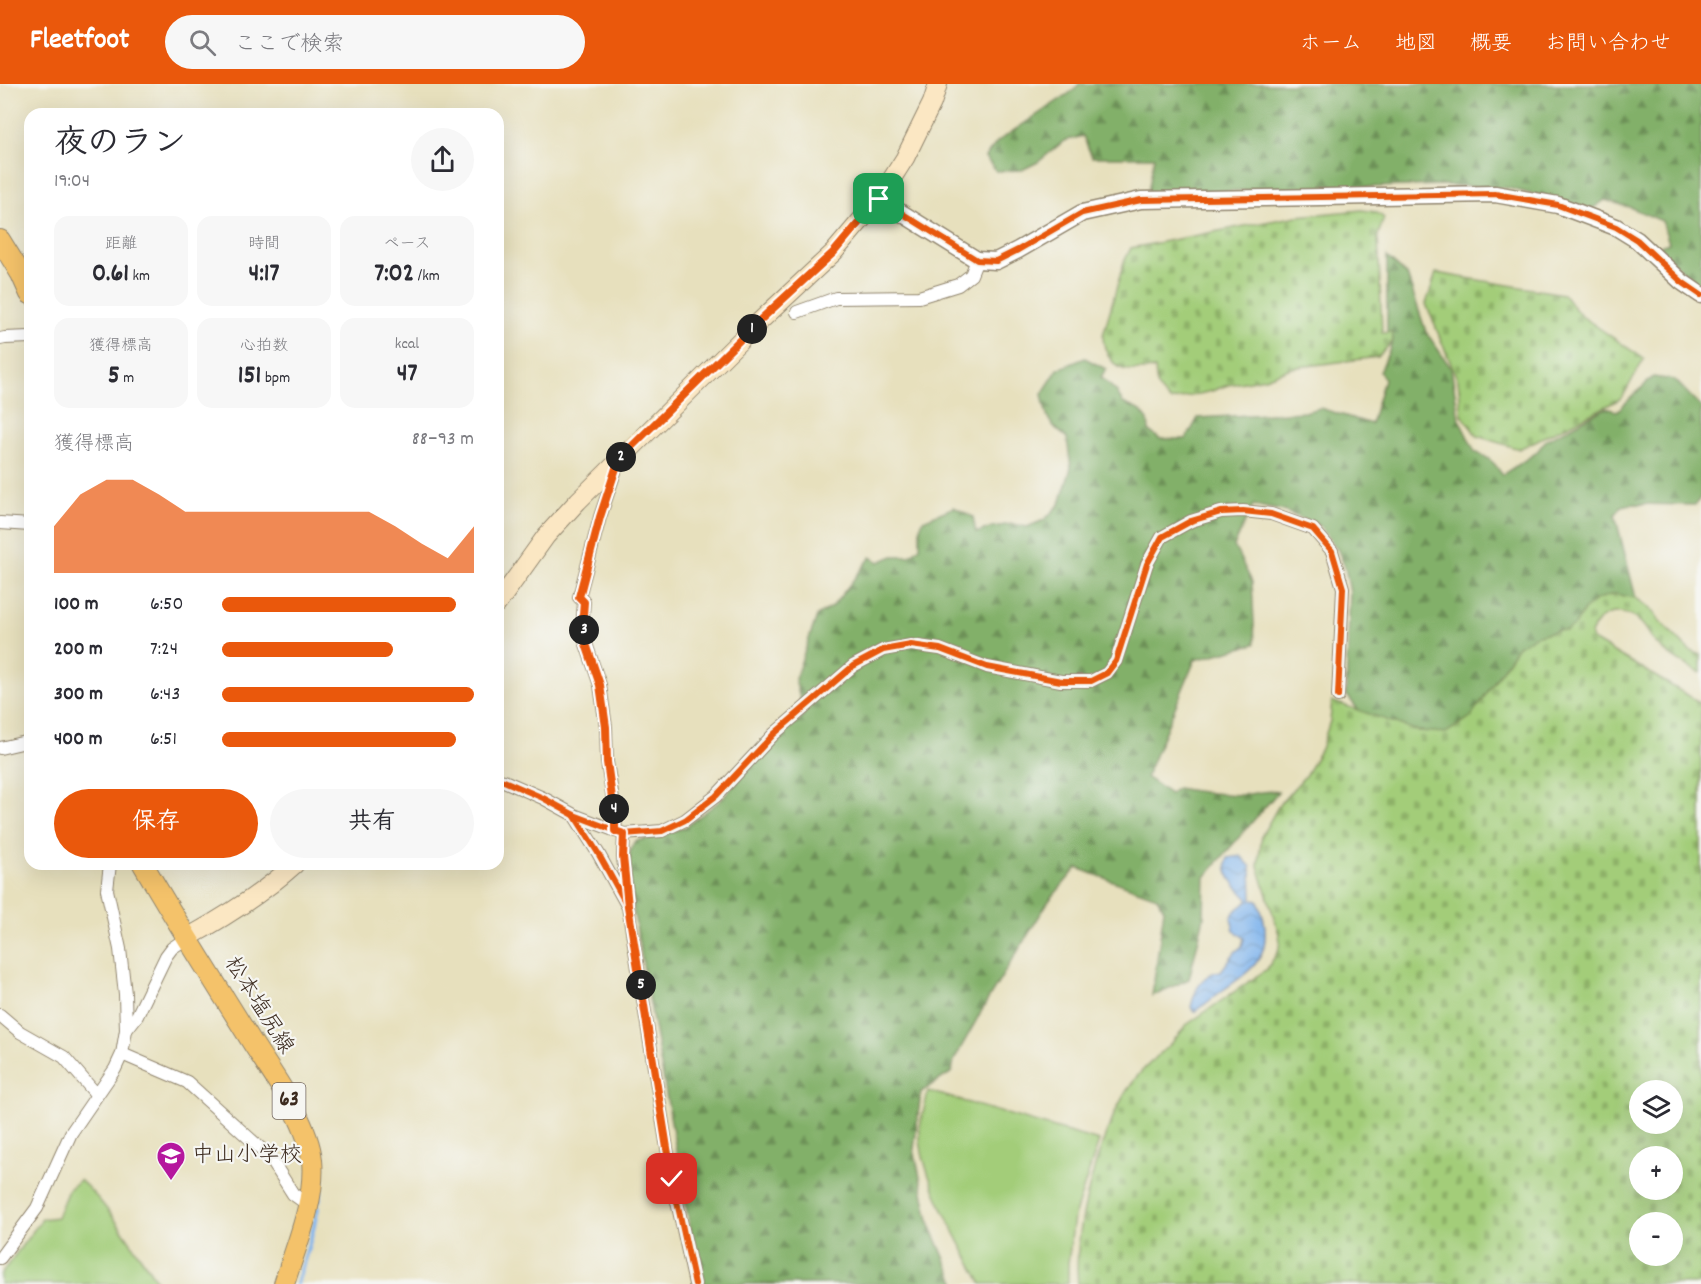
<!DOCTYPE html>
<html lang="ja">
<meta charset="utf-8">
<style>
:root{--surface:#fff;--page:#f7f7f7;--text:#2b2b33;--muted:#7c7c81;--accent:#ea580c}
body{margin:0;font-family:Dekko,"Klee One",sans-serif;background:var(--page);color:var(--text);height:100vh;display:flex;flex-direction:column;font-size:22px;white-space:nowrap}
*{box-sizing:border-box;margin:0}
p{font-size:20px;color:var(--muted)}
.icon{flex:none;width:33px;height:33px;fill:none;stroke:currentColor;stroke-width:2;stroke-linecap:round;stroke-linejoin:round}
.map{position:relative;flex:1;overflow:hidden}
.side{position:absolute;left:24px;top:24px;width:480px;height:762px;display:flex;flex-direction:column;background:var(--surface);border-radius:18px;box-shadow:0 6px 24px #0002}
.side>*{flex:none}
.buttons{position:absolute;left:1629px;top:996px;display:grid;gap:12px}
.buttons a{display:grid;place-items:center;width:54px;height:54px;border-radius:50%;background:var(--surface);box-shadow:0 6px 24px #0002;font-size:30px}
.pin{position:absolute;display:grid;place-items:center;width:51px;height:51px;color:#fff;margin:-26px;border-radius:12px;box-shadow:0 3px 9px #0006}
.km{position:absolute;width:30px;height:30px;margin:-15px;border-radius:50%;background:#222;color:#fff;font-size:16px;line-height:30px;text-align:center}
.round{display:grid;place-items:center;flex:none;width:63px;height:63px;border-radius:32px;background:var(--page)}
.head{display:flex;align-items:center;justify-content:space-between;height:102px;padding:0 30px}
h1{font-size:33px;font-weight:700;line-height:45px}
.stats{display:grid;grid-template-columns:repeat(3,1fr);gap:9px;height:102px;padding:6px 30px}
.stats div{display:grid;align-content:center;border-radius:15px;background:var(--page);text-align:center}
.stats b{font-size:26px;font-weight:700}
.stats small{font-size:16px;font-weight:400}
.stats p{font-size:16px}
.chart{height:168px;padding:12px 30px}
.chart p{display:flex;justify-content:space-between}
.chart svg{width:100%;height:108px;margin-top:6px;fill:var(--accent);opacity:.7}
.action{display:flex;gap:12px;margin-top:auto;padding:12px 30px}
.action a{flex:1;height:69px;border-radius:36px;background:var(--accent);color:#fff;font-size:24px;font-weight:700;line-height:69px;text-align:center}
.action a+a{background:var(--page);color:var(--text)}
ul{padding:0 30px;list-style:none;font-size:20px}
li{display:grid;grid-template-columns:96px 72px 1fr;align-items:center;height:45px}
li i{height:15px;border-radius:8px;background:var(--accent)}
header{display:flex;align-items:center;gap:36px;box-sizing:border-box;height:84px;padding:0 30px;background:var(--accent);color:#fff}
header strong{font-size:28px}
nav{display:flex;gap:33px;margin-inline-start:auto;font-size:21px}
.search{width:420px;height:54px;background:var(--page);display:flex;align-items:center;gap:15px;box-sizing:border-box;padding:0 21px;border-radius:33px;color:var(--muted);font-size:22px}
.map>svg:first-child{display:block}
.grass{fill:#a3cd79;stroke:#6f7c4c;stroke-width:1.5}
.forest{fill:url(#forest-firs);stroke:#5e6d44;stroke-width:1.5}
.cemetery{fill:url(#cemetery-stones);stroke:#6f7c4c;stroke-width:1.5;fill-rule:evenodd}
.water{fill:url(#water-waves);stroke:#5d6f86;stroke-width:1.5}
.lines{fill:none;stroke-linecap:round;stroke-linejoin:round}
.stream{stroke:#7fb4ed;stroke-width:4}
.minor-casing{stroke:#91856e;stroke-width:14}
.tertiary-casing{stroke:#91856e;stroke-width:19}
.secondary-casing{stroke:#91856e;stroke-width:20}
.primary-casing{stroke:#91856e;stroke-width:22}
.minor{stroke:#fff;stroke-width:12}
.tertiary{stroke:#fff;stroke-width:16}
.secondary{stroke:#fbe7c3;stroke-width:18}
.primary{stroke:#f4c26a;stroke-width:20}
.cycleway-casing{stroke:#f6f6f2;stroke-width:10}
.cycleway{stroke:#e8590c;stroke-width:6}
.route-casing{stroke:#fff;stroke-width:12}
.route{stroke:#ea580c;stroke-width:8}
.labels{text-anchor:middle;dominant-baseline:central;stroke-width:4.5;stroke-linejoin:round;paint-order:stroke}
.shield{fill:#f6f6f2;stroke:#73675e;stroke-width:1.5}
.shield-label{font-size:21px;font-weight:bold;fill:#3b2a1e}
.street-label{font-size:22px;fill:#3b2a1e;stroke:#f6f6f2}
.poi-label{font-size:22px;fill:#3b2a1e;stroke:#f6f6f2;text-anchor:start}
</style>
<header>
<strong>Fleetfoot</strong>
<div class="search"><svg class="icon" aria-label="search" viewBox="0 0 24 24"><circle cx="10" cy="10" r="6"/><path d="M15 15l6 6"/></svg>ここで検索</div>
<nav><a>ホーム</a><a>地図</a><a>概要</a><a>お問い合わせ</a></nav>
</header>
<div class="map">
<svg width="1701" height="1200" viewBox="0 0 1701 1200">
<defs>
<pattern id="forest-firs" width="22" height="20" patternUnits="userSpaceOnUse" patternTransform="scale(1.5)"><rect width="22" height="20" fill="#82b069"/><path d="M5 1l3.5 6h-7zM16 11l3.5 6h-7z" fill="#6c8f56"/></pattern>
<pattern id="cemetery-stones" width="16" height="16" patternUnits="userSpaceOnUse" patternTransform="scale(1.5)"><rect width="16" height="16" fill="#a3cd79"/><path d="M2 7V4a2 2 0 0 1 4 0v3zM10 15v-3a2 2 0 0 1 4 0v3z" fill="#8db068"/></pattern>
<pattern id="water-waves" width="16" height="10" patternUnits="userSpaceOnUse" patternTransform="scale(1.5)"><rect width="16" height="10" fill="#7fb4ed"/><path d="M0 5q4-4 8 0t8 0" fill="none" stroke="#6993bf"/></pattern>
</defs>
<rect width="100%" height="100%" fill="#f6f6f2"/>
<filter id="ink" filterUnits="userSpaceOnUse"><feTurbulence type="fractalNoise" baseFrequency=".0167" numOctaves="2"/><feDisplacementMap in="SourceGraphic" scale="12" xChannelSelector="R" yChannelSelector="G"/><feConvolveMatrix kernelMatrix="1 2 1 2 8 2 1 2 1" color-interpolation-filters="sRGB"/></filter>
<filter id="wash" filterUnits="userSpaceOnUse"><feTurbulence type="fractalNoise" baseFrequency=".008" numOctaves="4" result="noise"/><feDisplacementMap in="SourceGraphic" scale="24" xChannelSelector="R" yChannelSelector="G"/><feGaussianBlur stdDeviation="1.35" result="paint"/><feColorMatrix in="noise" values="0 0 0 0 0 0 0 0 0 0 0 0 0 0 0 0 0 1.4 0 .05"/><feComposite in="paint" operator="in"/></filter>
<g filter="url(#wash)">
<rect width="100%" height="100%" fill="#e7e0bd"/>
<!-- grass -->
<g class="grass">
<path d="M 928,1007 L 1099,1057 L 1074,1133 L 1068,1179 L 1068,1200 L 982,1200 C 962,1162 916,1086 920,1043 C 922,1031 926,1019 928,1007 Z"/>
<path d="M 80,1096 C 111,1124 135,1166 159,1200 L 0,1200 L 0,1191 L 42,1135 L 57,1133 L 68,1106 Z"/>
</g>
<!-- forest -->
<g class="forest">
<polygon points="1079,0 1701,0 1701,202 1693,196 1657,163 1669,159 1662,137 1629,123 1605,116 1592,125 1508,104 1443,101 1148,109 1154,73 1092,73 1083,52 1064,57 1038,78 1022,86 996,87 985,73 998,57 1074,6"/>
<path d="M 1387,173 L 1407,191 L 1426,248 L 1451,284 L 1459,335 L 1475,368 C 1488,373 1495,378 1502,391 L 1536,369 L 1546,356 L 1606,324 L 1617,327 L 1653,293 L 1675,296 L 1701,323 L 1701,413 L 1695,421 L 1633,420 L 1622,422 L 1615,431 L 1636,514 L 1614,510 L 1597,516 L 1584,526 L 1575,542 L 1566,547 L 1558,546 L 1518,562 L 1471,633 L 1446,650 L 1418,647 L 1359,627 L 1346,610 L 1350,508 L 1345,483 L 1338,466 L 1320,442 L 1284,427 L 1253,421 L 1234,462 L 1252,498 L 1255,560 L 1195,576 L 1146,693 L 1170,710 L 1177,704 C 1198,708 1219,710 1240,711 C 1254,711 1263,705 1278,708 L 1205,793 L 1204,833 L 1189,895 L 1152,912 L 1164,825 L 1157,813 L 1077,784 L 1048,818 L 990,912 L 954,976 L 952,988 L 921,1008 L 914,1065 L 930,1141 L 956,1200 L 700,1200 L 634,830 C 632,811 623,772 635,757 L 658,753 L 685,743 L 721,716 L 769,662 L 804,631 L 795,595 L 817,532 L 833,522 L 871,473 L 879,478 L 893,472 L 909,472 L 920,463 L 920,444 L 923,436 L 954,423 L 973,433 L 976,449 L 992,443 L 1013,440 L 1027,443 L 1044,436 L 1060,420 L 1071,384 L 1067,354 C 1047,338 1047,336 1042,310 L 1058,285 L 1085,274 L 1106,285 L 1101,293 L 1117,308 L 1123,319 L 1141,327 L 1148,336 L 1149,347 L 1160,355 L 1186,355 L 1198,334 L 1304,328 L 1320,324 L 1371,340 L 1384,295 L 1380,288 L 1393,257 L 1392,248 L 1387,249 Z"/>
</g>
<!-- cemetery -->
<g class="cemetery">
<path d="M 1362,126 L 1376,128 L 1384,134 L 1378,151 L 1382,249 L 1392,248 L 1393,257 L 1378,273 L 1291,284 L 1265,294 L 1228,301 L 1212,307 L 1170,317 L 1157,303 L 1155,285 C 1147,285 1138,287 1130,286 C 1113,286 1103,267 1103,251 L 1124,178 L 1131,164 L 1297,132 Z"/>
<polygon points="1436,189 1563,210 1580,231 1644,275 1622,314 1591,330 1519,365 1477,352 1462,331 1458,297 1426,220"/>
<path d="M 1614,510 L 1636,514 L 1650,524 L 1659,536 L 1689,566 L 1701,571 L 1701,589 C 1684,581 1667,571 1654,557 C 1649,551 1646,543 1640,538 C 1629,526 1609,526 1598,537 C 1595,541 1593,546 1591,550 L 1593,556 L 1701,619 L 1701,1200 L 1078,1200 C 1072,1148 1101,1041 1132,999 C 1147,977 1172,964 1185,942 L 1267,885 L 1278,868 L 1280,858 L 1279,850 L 1258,782 L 1262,751 L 1279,721 L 1305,692 L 1321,665 L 1330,637 L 1332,617 L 1418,647 L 1446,649 L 1471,633 L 1518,562 L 1535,552 L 1558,546 L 1566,547 L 1575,541 L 1584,526 L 1596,516 ZM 1640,1006 L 1672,1006 L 1672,1040 L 1640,1040 ZM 1672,1072 L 1672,1106 L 1640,1106 L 1640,1072 ZM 1672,1138 L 1672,1172 L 1640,1172 L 1640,1138 Z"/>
</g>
<!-- water -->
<path class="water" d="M 1241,772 L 1251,783 L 1252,816 L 1258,817 C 1260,825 1265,835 1265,844 C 1268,878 1246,890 1223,906 C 1214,913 1205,920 1197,927 L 1193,927 L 1191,923 C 1195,906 1202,889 1221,887 L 1235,868 L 1242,862 L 1244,854 L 1234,846 L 1231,835 L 1234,828 L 1249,816 C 1239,805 1221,790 1228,774 Z"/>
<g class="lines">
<!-- stream -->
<g class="stream">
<polyline points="319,1117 321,1106"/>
<polyline points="297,1200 312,1150 318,1124"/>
</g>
</g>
</g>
<g filter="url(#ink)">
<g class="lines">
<!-- minor casing -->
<g class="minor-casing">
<g id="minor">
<polyline points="797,228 836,214 919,213 958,201 971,191 977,176"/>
<polyline points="0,255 5,254 30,253"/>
<polyline points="0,439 30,441"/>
<polyline points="0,664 30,657"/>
<polyline points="498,696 504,697 543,714 574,731 624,750 662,747 685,736 716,712 774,650 853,582 883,566 911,561 940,565 987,583 1061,597 1091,597 1107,589 1116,577 1147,480 1162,453 1191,437 1221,428 1243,427 1271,430 1313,445 1332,467 1343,504 1338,612"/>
<polyline points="574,731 598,769 628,823 672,1095 695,1200"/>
<polyline points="615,747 616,735 607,678 606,643 600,601 585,557 583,531 584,518 579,513 600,433 618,379"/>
<polyline points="624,750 623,773 628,818"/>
<polyline points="0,931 20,948 64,973 96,1010"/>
<polyline points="126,946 137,932 166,872 172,864 187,854"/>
<polyline points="122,970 187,998 269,1072 293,1110 307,1120"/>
<polyline points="0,1174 37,1124 71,1049 115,985 122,970 126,946 125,910 120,865 107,806 110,780"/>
</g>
</g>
<!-- tertiary casing -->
<g class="tertiary-casing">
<polyline id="tertiary" points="879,115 977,176 996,177 1018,166 1082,129 1141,116 1495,110 1558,121 1616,143 1637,156 1682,198 1701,211"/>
</g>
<!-- secondary casing -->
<g class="secondary-casing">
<g id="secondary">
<polyline points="498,519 546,452 578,417 758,239 834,168 879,115 905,74 932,19 938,0"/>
<path d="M 187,854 C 225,833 263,809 295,780"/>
</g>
</g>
<!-- primary casing -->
<g class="primary-casing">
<g id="primary">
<polyline points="0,156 21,190 30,210"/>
<path d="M 143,780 C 177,839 214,897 250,955 C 271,989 308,1036 312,1076 C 316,1116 296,1162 284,1200"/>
</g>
</g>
<!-- minor -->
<use href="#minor" class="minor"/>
<!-- tertiary -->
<use href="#tertiary" class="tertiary"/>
<!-- secondary -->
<use href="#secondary" class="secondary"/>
<!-- primary -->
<use href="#primary" class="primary"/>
<!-- cycleway casing -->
<g class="cycleway-casing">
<g id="cycleway">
<polyline points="879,115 977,176 996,177 1018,166 1082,129 1141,116 1495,110 1558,121 1616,143 1637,156 1682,198 1701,211"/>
<polyline points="498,696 504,697 543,714 574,731 624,750 662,747 685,736 716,712 774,650 853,582 883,566 911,561 940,565 987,583 1061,597 1091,597 1107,589 1116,577 1147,480 1162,453 1191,437 1221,428 1243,427 1271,430 1313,445 1332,467 1343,504 1338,612"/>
<polyline points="574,731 598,769 628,823 672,1095 695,1200"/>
</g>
</g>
<!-- cycleway -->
<use href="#cycleway" class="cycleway"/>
</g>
</g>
<g class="lines" filter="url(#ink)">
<!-- route casing -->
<g class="route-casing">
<polyline id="route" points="672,1095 628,822 623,773 624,750 615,747 615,735 607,678 606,643 600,601 585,557 583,531 584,518 579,513 600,433 619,375 758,238 834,168 879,115"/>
</g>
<!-- route -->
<use href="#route" class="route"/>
</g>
<!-- icons -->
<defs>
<g id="school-pin" transform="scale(1.5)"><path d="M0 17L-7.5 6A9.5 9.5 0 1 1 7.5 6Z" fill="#b5179e" stroke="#f6f6f2"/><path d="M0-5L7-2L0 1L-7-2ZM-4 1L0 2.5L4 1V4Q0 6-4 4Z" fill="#fff"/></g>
</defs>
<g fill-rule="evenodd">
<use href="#school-pin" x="171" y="1072"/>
</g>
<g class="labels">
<!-- shield labels -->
<rect class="shield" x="272.5" y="999" width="33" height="36" rx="4.5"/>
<g class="shield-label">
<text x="289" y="1017">63</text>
</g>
<!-- street labels -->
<g class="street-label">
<text transform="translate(258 922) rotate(58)">松本塩尻線</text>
</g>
<!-- poi labels -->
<g class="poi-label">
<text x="192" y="1072">中山小学校</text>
</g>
</g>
</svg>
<div class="buttons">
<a><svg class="icon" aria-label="layers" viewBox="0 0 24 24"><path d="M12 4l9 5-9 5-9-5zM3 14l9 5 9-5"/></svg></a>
<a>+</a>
<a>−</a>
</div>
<div class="pin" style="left:879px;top:115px;background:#1e9e55"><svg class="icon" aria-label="arrive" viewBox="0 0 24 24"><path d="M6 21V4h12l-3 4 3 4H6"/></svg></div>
<div class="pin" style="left:672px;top:1095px;background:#d93025"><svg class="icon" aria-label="check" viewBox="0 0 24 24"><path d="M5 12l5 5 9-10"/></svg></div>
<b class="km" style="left:752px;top:245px">1</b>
<b class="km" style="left:621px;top:373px">2</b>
<b class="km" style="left:584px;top:546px">3</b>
<b class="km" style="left:614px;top:725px">4</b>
<b class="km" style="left:641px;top:901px">5</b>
<section class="side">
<div class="head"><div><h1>夜のラン</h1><p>19:04</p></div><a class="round"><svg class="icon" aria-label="share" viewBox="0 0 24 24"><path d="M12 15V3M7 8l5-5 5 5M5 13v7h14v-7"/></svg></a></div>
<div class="stats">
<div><p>距離</p><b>0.61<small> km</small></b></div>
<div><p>時間</p><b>4:17</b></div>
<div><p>ペース</p><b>7:02<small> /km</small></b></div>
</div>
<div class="stats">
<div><p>獲得標高</p><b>5<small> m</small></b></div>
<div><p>心拍数</p><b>151<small> bpm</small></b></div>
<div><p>kcal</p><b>47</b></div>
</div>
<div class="chart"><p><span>獲得標高</span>88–93 m</p>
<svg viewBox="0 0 160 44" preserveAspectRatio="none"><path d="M0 44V25L10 12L20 6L30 6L40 12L50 19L60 19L70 19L80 19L90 19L100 19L110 19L120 19L130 25L140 32L150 38L160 25V44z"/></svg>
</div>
<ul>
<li><b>100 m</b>6:50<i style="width:93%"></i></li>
<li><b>200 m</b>7:24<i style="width:68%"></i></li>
<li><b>300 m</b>6:43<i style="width:100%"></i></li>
<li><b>400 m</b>6:51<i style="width:93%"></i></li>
</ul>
<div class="action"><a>保存</a><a>共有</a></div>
</section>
</div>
